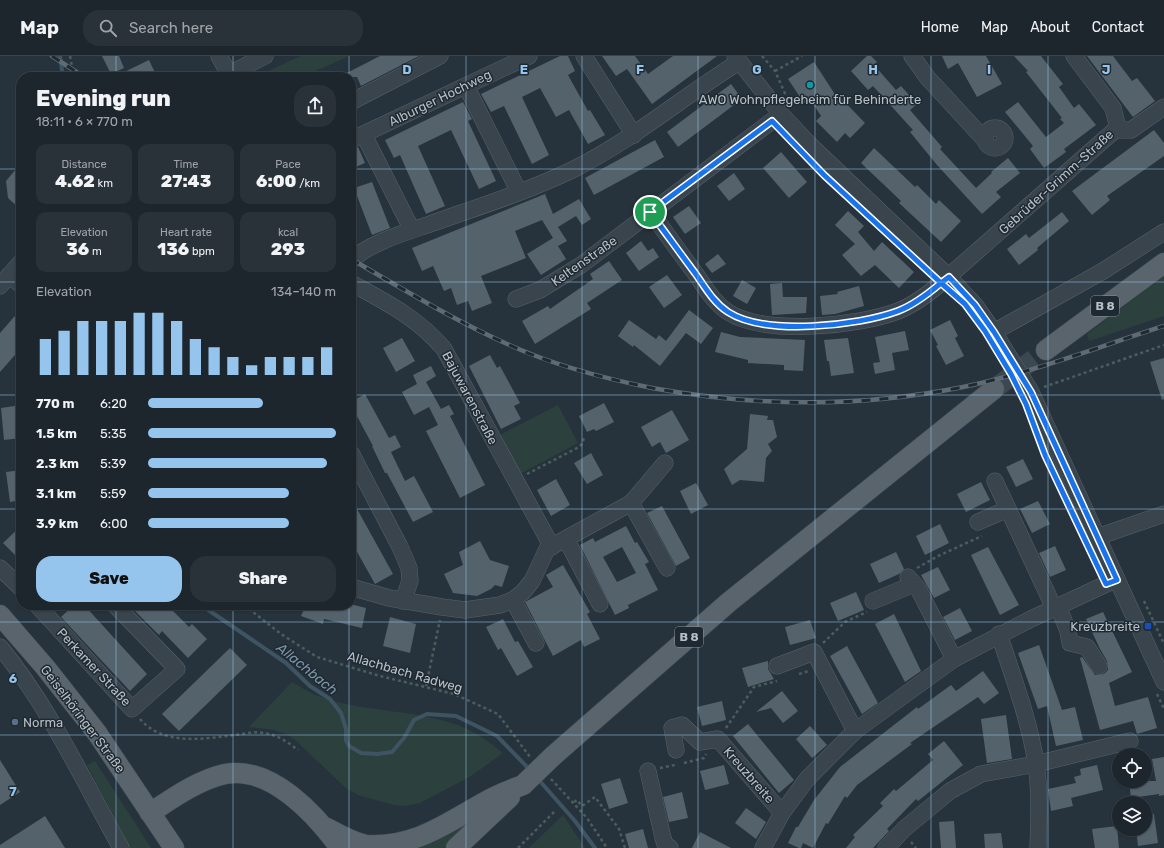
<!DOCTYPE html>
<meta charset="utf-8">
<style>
:root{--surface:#1d262d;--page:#2a3239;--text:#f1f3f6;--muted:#a0a5aa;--line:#3b4349;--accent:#95c5ed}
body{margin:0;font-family:Rubik,sans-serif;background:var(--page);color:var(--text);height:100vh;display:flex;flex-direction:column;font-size:15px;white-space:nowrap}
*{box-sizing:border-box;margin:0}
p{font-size:13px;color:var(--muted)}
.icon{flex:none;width:22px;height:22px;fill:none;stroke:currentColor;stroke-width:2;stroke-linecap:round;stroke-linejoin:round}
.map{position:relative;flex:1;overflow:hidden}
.drawer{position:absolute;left:16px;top:16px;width:340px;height:538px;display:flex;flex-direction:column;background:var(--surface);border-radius:16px;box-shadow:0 1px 3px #0004,0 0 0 1px var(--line)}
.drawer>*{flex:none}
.buttons{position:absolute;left:1112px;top:692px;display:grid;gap:8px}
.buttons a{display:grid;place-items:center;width:40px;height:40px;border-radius:50%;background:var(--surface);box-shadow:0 1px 3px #0004,0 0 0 1px var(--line);font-size:20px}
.pin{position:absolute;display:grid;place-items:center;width:34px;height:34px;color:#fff;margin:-17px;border:2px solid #fff;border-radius:50%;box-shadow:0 1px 4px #0007}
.round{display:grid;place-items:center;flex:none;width:42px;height:42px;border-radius:16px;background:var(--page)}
.overview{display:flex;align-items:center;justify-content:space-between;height:68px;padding:0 20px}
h1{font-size:22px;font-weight:800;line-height:30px}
.figures{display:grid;grid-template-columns:repeat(3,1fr);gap:6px;height:68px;padding:4px 20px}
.figures div{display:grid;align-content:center;border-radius:10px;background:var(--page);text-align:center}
.figures b{font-size:17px;font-weight:800}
.figures small{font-size:11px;font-weight:400}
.figures p{font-size:11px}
.chart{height:112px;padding:8px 20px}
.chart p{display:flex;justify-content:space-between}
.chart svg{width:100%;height:72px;margin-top:4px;stroke:var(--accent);stroke-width:6}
.cta{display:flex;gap:8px;margin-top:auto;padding:8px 20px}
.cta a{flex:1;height:46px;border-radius:16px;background:var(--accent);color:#111;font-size:16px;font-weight:800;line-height:46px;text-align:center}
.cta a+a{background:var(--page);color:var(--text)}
ul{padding:0 20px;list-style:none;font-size:13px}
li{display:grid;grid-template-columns:64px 48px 1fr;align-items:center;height:30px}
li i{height:10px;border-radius:5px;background:var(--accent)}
header{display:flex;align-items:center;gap:24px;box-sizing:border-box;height:56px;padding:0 20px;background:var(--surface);border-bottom:1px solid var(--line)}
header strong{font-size:19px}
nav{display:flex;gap:22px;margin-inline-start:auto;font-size:14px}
.search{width:280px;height:36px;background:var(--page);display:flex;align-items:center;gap:10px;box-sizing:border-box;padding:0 14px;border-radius:16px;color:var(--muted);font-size:15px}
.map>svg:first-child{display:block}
.green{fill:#2c413e}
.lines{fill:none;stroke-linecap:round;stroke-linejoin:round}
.stream{stroke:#3e5462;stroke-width:4}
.building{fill:#54626c;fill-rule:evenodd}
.major-tunnel{stroke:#3c4851;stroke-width:20;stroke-dasharray:20 10;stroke-linecap:butt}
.minor-casing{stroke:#58626a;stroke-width:17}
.major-casing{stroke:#465058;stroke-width:21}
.path{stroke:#4b5d5c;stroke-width:2.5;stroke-dasharray:3 3;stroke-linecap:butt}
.minor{stroke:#3a444c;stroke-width:16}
.major{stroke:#59646c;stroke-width:20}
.rail-casing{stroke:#5f6b74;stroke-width:4.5}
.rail{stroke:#1f2931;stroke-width:3;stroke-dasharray:9;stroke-linecap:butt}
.major-bridge-casing{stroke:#465058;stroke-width:21;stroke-linecap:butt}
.major-bridge{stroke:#59646c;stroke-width:20}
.route-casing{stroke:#fff;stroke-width:8}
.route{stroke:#1a73e8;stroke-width:5}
.grid{fill:none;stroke:#95c5ed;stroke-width:1;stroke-opacity:0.55}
.culture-dot{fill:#0f9aa8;stroke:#1f2931;stroke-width:1.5}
.transit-dot{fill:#1a4fb4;stroke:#1f2931;stroke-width:1.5}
.service-dot{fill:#5c6f8a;stroke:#1f2931;stroke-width:1.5}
.labels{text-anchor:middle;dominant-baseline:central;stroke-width:3;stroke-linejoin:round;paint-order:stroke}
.shield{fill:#1f2931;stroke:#89929a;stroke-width:1}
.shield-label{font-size:12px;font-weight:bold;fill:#b6bfc7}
.street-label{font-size:13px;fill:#b6bfc7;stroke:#1f2931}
.poi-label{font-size:13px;fill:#b6bfc7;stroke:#1f2931}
.water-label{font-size:14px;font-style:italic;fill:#7a95a7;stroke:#1f2931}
.grid-label{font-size:13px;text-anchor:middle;font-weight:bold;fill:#95c5ed;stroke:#1f2931;stroke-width:3;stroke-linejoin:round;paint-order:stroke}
</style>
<header>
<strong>Map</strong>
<div class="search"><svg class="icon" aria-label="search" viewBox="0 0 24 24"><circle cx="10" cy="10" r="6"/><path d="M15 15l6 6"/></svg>Search here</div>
<nav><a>Home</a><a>Map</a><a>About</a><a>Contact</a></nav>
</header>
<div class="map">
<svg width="1164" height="792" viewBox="0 0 1164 792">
<rect width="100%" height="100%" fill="#27333c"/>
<!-- green -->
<g class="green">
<polygon points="301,0 349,0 302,21 255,21"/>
<polygon points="1164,220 1164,260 1089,285 1087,278"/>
<polygon points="558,349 578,387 518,419 498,380"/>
<path d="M 292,626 C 300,630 309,637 318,640 C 366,658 420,652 467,673 C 480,679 491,688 503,697 L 471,720 L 420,747 L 405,750 L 394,749 L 358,739 L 346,732 L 294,683 L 286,678 L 275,674 L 249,671 Z"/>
<polygon points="95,705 151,792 130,792 87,709"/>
<polygon points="563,759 585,792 529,792"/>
<polygon points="465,767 464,773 444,792 411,792"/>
</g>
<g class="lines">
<!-- stream -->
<g class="stream">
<polyline points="60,0 63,21"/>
<polyline points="201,549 286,607 310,630 330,643 341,657 346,673 346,684 349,690 361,697 377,698 392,696 404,682 414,664 427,658 456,660 497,680 531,715"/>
<polyline points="538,723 575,765 595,792"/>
</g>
</g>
<!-- building -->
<g class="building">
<polygon points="102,0 119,0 124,12 111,18"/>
<polygon points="380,0 419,0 361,30 357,21 339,21"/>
<polygon points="560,0 568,0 575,15 568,19 588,55 590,54 605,79 588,88 569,54 556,61 540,32 522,41 549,99 532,108 504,50 491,56 481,38"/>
<polygon points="602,0 635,0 648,18 673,0 717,0 652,48 627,13 616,20"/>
<polygon points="867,0 871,0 877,6 874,9 896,34 901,30 917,48 910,54 942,91 940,93 976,132 992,117 991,116 1008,102 1020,117 996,136 1001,141 982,158 937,109 910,76 913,74 873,30 868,34 851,15"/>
<polygon points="942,0 986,0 1002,28 977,41 958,7 948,13"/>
<polygon points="1014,0 1041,0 1063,28 1059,31 1074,52 1079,48 1096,69 1064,93 1066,96 1044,112 1030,93 1033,90 1005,56 1018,46 1046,81 1064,67 1060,63 1062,62 1026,16 1028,15"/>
<polygon points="1087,0 1113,0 1132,25 1137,22 1155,45 1133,61"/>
<polygon points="149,4 157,21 114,21"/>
<polygon points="814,6 838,43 840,41 865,67 850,82 845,77 837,86 816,65 821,60 810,43 804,47 788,23"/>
<polygon points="731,28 742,43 678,91 667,76"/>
<polygon points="463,46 472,63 468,65 496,125 479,133 451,74 418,90 445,150 426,158 400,99 394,102 385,84"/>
<polygon points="1154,74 1164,87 1164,100 1107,140 1110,144 1092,159 1072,135"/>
<polygon points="655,84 664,101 594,139 585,122"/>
<polygon points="358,91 365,107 351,113 351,93"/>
<polygon points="874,92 915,131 917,129 936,148 939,144 961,165 941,186 899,147 901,145 861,107"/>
<polygon points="781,96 807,126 789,142 763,112"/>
<polygon points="21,107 21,154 8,142 6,125"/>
<polygon points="734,117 745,133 729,145 717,130"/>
<polygon points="372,126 390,172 372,179 354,132"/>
<polygon points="545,138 553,158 579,143 591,163 582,169 576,160 558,171 567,185 558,190 566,203 541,219 527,198 553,182 542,164 515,175 526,202 481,220 492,247 472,255 468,245 457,249 451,232 444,235 433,210 422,215 412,192"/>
<polygon points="689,150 701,167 685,178 673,161"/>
<polygon points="848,155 864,170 858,176 874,195 882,186 914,216 899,232 875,209 861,220 842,199 855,188 835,169"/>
<polygon points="1062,156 1069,165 1037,192 1038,194 1019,209 1007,193 1026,178 1029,182"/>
<polygon points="641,185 648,195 653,192 659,201 639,215 626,197"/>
<polygon points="718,198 726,208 712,217 705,208"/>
<polygon points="609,205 622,224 587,247 591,253 535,288 522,265 548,250 550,253 593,223 590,218"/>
<polygon points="667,219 682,239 664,252 649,231"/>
<polygon points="742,224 756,232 747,248 733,240"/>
<polygon points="782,227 783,241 807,241 806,257 772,259 770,228"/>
<polygon points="859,230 864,250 835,258 822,259 820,240 838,238 837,236"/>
<polygon points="21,253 21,292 0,316 0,277"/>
<polygon points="689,254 713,272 701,288 686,277 660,310 634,289 633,291 618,280 629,264 656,283 659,279 666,285"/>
<polygon points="950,264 958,280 955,282 964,300 946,309 936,290 938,289 930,274"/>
<polygon points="905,275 909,294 892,297 895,314 875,318 873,307 880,306 875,281"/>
<polygon points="721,276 740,281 805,284 803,315 784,314 784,309 748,307 748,304 715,296"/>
<polygon points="402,282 415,305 396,316 383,292"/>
<polygon points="848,282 854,317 831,320 829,305 827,305 824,284"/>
<polygon points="490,299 497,312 500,310 520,347 514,350 521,363 501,373 469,310"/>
<polygon points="1164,302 1164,343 1162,344 1150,306"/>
<polygon points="431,310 436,320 426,326 441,353 449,349 454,358 450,360 485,429 460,442 426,375 438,369 429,351 414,359 402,336 417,328 413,319"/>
<polygon points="365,338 389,382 395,379 401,391 391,396 405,425 414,420 433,456 413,466 387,417 385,417 372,390 373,390 351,349 351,346"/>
<polygon points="604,347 614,366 596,375 594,373 587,376 579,360"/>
<polygon points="21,349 21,382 4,384 1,352"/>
<polygon points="672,354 689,384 666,397 660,386 652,391 641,371"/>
<polygon points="750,358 768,360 767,364 773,364 777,381 768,388 772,395 766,402 764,426 740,424 732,429 724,413 747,393"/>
<polygon points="591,397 603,419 587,428 574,407"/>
<polygon points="1023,403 1033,423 1016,431 1006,411"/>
<polygon points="21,414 21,444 10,446 6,416"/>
<polygon points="556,423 570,449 551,460 537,434"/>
<polygon points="981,426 990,444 966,456 957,438"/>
<polygon points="696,427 708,449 691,458 680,435"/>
<polygon points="351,442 393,518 375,528 351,485"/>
<polygon points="1038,445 1050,468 1032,477 1020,453"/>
<polygon points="662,450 690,502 676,510 647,457"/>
<polygon points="940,468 949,487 925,499 916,480"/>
<polygon points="21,470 21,505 3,487"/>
<path d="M 626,470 L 635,487 L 637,486 L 649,506 L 645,508 L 658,534 L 628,549 L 629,552 L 615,559 L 580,489 L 593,482 L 595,486 ZM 622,491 L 636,517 L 617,526 L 603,501 Z"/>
<polygon points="480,485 490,504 509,510 502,531 495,529 491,533 477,540 453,537 444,518 463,509 459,496"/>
<polygon points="1055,490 1066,514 1050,521 1039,497"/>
<polygon points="988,491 1019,549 1000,559 971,499"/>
<polygon points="896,496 904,513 899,518 879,527 870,508"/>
<polygon points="563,509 590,556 587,558 600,583 584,591 581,584 553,600 525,546 553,531 546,519"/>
<polygon points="938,511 950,534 934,542 921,519"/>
<polygon points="856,536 864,554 838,565 830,547"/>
<polygon points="74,549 84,549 147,618 130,635 61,561"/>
<polygon points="129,549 167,549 189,571 192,568 207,583 188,602 162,575 159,579"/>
<polygon points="306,549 354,549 366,552 362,572 324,563 323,568 301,560"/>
<polygon points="960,552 972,575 955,584 943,561"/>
<polygon points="1103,556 1132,616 1109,627 1115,650 1148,641 1157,672 1137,678 1133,665 1100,674 1080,602 1082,601 1095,619 1104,618 1108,614 1107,605 1100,593 1086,563"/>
<polygon points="894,558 921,615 905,626 875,568"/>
<polygon points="390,561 416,568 410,597 383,590"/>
<polygon points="503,563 515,586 518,585 533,611 517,620 501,592 498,594 486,571"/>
<polygon points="810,564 816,582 790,589 785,571"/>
<polygon points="1039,589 1062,654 1075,651 1083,684 1056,690 1047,650 1038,653 1018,597"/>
<polygon points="847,590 878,647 862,658 830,600"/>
<polygon points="230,592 247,609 179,675 162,658"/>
<polygon points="768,605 768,613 774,623 748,631 742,612"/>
<polygon points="983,615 999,637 984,648 978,641 910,687 912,688 857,729 847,742 845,740 828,768 826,767 813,792 803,787 801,792 799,792 788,787 796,771 798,771 814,744 840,711 917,651 918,653 951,629 956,635"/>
<polygon points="782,635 798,655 783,667 771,652 756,656"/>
<polygon points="722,645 726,664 702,670 697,651"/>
<polygon points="1006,659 1012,703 987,707 981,663"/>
<polygon points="748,668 794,724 779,737 733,680"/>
<polygon points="810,670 827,689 812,702 796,683"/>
<polygon points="944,685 963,709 918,745 916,743 887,773 889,775 873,792 846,792 855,781 853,779 883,750 880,747 894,733 896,735 933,704 928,698"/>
<polygon points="1164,701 1164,739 1159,740 1159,738 1131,742 1129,725 1156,725 1152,703"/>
<polygon points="0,704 20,736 0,749"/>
<polygon points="724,709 729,728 705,734 700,715"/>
<polygon points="1097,709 1103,734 1071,742 1073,750 1051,755 1048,733 1076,727 1074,721 1081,719 1080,713"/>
<polygon points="620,722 628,747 609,753 601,728"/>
<polygon points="682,736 688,762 669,766 663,741"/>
<polygon points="746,752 766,766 756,783 735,767"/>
<polygon points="1154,758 1158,787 1138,790 1136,773 1145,773 1145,759"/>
<polygon points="45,760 65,792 0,792 0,789"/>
<polygon points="954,765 956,792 941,792 939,766"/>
<polygon points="1117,770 1119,792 1095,792 1092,773"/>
<polygon points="643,773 648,792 629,792 625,778"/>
<polygon points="700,776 731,792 692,792"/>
<polygon points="1001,777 1003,792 985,792 984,778"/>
</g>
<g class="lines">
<!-- major-tunnel -->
<polyline class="major-tunnel" points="994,333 1046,294"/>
<!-- minor casing -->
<g class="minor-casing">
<g id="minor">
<polyline points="219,0 229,18"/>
<polyline points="584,0 634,79"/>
<polyline points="735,0 781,58 810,89 949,221 975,249 994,276 1031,336 1164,626"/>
<polyline points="912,0 927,21 984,83"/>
<polyline points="223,21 265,0"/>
<polyline points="466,30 519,136"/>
<polyline points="351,46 440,0"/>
<circle cx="995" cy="82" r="10"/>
<polyline points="1115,74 1131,74 1164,51"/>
<polyline points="364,79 412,174"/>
<polyline points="351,84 529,0"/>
<path d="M 650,155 C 665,176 680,197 695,217 C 705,231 713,246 728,256 C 765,280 859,270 898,255 C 914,249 928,238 941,227 L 1115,74 L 1117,68 L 1113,52 L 1074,0"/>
<path d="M 351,205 C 368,187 407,176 430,168 C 478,151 526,136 572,114 C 633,84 682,41 739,6"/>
<polyline points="9,219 21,229"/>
<path d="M 351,227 C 386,246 418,262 444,293 L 552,491"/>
<polyline points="0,230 21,206"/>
<polyline points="516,243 540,234 581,209 781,58"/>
<polyline points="994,276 1103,215 1164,176"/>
<polyline points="351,397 400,491 409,512 410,525 403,545"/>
<polyline points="995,425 1054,552"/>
<polyline points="631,447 667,512"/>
<polyline points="978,466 1008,453"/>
<polyline points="1097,481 1164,458"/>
<polyline points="566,483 600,548"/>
<polyline points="0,512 21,532"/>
<polyline points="908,521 919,534 954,603"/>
<polyline points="351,531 389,542 442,551 465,554 500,549 513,544 523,536 532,525 547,493 631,447 665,407"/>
<polyline points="513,544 536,587"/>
<polyline points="873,545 914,528"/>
<polyline points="37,549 132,653 177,613 115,549"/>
<polyline points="1058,550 1068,575 1070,587 1087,591 1099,610"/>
<path d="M 999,578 C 1013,621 1029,663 1036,707 C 1040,734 1039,764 1038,792"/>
<path d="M 0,591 C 50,652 83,724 121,792"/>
<polyline points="777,610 814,596 855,675"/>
<polyline points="676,694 672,672 682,669 700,686 718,683 782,757"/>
<polyline points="648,715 663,782 665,788 670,792"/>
<polyline points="763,792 782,757 807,723 855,675 954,603 1031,563 1117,523"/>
<polyline points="886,792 904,773 950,735 981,718 1036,708 1130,685"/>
</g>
</g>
<!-- major casing -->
<g class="major-casing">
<g id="major">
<polyline points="1046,294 1164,207"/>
<polyline points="0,559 45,611 97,677 174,792"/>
<polyline points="553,700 729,546 994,333"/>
<path d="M 150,757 C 173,742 198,724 225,718 C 271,709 316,759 340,792"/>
<path d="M 327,772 C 340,779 352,786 366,789 C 418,792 450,764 492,742 C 502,737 512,733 523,729"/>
<polyline points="456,792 510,741"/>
</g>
</g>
<!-- path -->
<g class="path">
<polyline points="70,0 74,21"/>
<polyline points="762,0 775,15 787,42"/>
<polyline points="775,15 802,0"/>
<polyline points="1044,331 1164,289"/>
<polyline points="527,418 579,391 583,387 584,380"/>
<polyline points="917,512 938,500 982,480"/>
<polyline points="1144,545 1164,588"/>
<polyline points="244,549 281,578 317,601 380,620 454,638 498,658 530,701"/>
<polyline points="823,587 845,566 867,556"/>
<polyline points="799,618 809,615"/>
<polyline points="426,630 440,564"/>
<polyline points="1157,638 1164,653"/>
<path d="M 140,663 C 163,690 203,683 235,679 C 244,678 254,675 263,677 C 276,678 288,686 298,694"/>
<polyline points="726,672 754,631 777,625"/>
<polyline points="684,707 704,702 706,698"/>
<polyline points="660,712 675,709"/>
<polyline points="551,723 587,762 607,792"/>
<polyline points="574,746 577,744 582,750 595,741 619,773 625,792"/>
<polyline points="911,786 916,792"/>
<polyline points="518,792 554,756"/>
</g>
<!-- minor -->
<use href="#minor" class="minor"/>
<!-- major -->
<use href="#major" class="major"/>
<!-- rail casing -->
<g class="rail-casing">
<g id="rail">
<polyline points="52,0 84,21"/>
<path d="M 351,203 C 401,232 452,263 505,287 C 552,309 602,322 652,332 C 757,351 859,352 963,331 C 1031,317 1098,291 1164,270"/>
</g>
</g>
<!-- rail -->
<use href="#rail" class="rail"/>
<!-- major-bridge casing -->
<g class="major-bridge-casing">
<polyline id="major-bridge" points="523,729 553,700"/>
</g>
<!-- major-bridge -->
<use href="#major-bridge" class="major-bridge"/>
</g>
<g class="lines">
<!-- route casing -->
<g class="route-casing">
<path id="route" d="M 650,156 C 665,176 680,197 695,217 C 705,231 713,246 728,256 C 765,280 858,270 898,255 C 914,249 928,238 941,227 L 965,248 L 985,275 L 1011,318 L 1026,348 L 1045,399 L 1106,528 L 1117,524 L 1031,336 L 994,276 L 975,249 L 949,221 L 941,227 L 824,119 L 772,65 L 650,156"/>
</g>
<!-- route -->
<use href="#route" class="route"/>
</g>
<!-- grid -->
<path class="grid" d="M 116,0 L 116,21M 233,0 L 233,21M 349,0 L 349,21M 466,0 L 466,792M 582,0 L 582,792M 698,0 L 698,792M 815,0 L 815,792M 931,0 L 931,792M 1048,0 L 1048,792M 0,113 L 21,113M 351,113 L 1164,113M 0,226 L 21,226M 351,226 L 1164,226M 0,339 L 21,339M 351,339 L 1164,339M 0,453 L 21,453M 351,453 L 1164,453M 116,549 L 116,792M 233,549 L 233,792M 349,549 L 349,792M 0,566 L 1164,566M 0,679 L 1164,679"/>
<!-- markers -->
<circle class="culture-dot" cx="810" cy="29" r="4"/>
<rect class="transit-dot" x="1144" y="566" width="8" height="8" rx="2"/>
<circle class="service-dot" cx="15" cy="666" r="4"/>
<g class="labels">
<!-- shield labels -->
<g class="shield">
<rect x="1091" y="240" width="28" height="20" rx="3"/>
<rect x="675" y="571" width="28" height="20" rx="3"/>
</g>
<g class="shield-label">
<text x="1105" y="250">B 8</text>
<text x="689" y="581">B 8</text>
</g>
<!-- street labels -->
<g class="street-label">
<text transform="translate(440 42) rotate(-26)">Alburger Hochweg</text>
<text transform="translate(1056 126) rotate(-42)">Gebrüder-Grimm-Straße</text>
<text transform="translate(584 205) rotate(-35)">Keltenstraße</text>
<text transform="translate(470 342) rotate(62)">Bajuwarenstraße</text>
<text transform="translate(94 611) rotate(47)">Perkamer Straße</text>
<text transform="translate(405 616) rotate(16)">Allachbach Radweg</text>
<text transform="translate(83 663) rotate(53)">Geiselhöringer Straße</text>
<text transform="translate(749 719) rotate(49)">Kreuzbreite</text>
</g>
<!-- poi labels -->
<g class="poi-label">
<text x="810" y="43">AWO Wohnpflegeheim für Behinderte</text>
<text x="1140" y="570" text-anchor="end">Kreuzbreite</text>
<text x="23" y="666" text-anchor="start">Norma</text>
</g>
<!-- water labels -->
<g class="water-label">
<text transform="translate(307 613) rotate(39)">Allachbach</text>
</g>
</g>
<g class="grid-label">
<text x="407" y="18">D</text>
<text x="524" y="18">E</text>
<text x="640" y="18">F</text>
<text x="757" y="18">G</text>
<text x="873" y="18">H</text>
<text x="989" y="18">I</text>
<text x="1106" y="18">J</text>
<text x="13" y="627">6</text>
<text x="13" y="740">7</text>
</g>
</svg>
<div class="buttons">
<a><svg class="icon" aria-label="locate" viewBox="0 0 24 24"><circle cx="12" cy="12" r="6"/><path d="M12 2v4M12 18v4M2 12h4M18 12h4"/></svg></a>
<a><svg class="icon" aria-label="layers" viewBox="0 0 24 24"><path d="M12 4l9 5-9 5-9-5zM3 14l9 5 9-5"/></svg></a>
</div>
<div class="pin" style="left:650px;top:156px;background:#1e9e55"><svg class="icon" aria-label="arrive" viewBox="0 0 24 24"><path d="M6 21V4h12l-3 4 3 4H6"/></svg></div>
<section class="drawer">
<div class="overview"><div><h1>Evening run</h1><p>18:11 · 6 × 770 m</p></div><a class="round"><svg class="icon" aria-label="share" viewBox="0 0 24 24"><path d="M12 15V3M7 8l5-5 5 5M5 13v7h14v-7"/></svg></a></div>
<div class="figures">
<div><p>Distance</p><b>4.62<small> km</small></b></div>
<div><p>Time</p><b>27:43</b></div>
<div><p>Pace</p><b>6:00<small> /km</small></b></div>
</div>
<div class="figures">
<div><p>Elevation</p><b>36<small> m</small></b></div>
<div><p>Heart rate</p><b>136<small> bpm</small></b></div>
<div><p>kcal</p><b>293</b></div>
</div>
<div class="chart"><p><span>Elevation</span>134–140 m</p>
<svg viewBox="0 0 160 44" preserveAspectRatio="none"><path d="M5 44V22M15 44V17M25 44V11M35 44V11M45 44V11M55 44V6M65 44V6M75 44V11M85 44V22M95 44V27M105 44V33M115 44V38M125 44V33M135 44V33M145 44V33M155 44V27"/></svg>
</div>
<ul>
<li><b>770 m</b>6:20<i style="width:61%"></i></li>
<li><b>1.5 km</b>5:35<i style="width:100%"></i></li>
<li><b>2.3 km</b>5:39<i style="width:95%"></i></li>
<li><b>3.1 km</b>5:59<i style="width:75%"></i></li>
<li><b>3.9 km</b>6:00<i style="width:75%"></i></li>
</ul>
<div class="cta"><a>Save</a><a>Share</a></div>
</section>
</div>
